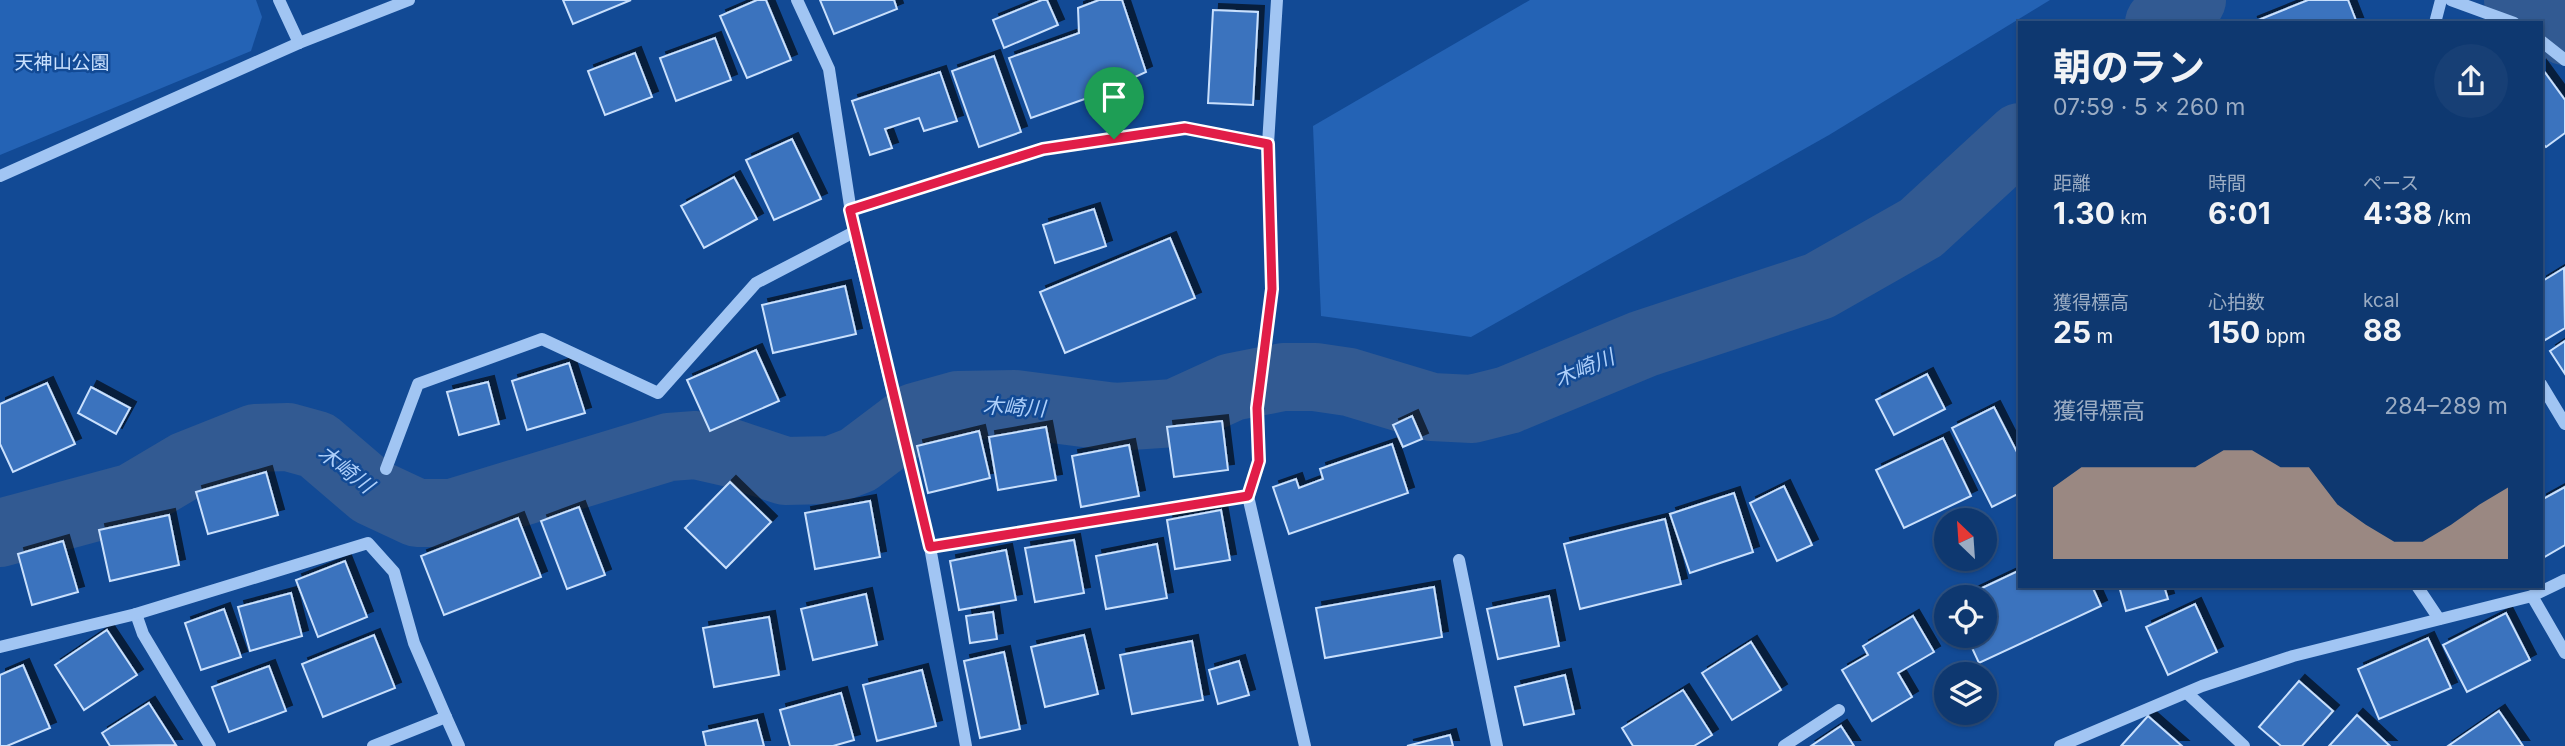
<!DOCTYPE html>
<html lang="ja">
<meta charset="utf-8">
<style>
:root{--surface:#0e3870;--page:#173f75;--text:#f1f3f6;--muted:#9bacc3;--line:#2e5283;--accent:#d6ab8b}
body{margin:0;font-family:Inter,"Noto Sans JP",sans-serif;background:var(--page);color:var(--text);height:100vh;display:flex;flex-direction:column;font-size:26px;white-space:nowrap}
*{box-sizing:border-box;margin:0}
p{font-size:23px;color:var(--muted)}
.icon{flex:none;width:38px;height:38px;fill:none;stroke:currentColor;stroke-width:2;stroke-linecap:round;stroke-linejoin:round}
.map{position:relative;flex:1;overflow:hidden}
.side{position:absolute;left:2018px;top:21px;width:525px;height:567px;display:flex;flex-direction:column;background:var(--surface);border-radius:0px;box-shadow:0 2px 5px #0004,0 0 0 2px var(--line)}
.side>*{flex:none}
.needle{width:46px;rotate:335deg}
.controls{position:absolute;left:1934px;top:508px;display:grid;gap:14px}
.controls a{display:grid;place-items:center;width:63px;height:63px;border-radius:50%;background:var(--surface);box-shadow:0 2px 5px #0004,0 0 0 2px var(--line);font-size:35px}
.pin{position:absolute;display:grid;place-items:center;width:60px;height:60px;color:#fff;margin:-72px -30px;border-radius:50% 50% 50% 0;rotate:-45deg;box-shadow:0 0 7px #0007}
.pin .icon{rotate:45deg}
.round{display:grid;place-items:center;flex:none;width:74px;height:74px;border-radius:37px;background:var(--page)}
.summary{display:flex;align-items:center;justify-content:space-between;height:119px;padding:0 35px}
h1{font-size:38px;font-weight:700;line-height:52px}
.figures{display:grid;grid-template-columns:repeat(3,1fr);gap:10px;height:119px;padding:7px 35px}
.figures div{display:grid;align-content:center}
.figures b{font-size:30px;font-weight:700}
.figures small{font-size:19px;font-weight:400}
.figures p{font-size:19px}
.chart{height:196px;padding:14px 35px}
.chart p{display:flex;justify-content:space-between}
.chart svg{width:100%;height:126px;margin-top:7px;fill:var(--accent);opacity:.7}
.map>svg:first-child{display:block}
.green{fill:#2463b5}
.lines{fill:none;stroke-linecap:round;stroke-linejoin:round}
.river{stroke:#325a92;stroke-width:68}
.building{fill:#3b73be;stroke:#c9e0fd;stroke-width:2;filter:url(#shadow)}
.minor{stroke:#a1c5f3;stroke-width:12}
.route-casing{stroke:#fff;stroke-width:14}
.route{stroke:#e11d48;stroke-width:9}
.labels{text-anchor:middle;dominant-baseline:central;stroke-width:5;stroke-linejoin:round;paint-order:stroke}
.park-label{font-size:19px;fill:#c9e0fd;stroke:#124a95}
.water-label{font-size:21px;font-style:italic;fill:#adcffa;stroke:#124a95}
</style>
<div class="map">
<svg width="2565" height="746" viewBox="0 0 2565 746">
<defs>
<filter id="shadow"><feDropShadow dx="6" dy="-6" stdDeviation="0" flood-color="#0009"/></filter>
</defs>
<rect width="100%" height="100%" fill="#124a95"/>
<!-- green -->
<g class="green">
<polygon points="0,0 256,0 262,17 251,51 0,155"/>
<polygon points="1530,0 2050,0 1829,135 1471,337 1321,316 1313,126"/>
</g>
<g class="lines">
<!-- river -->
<g class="river">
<polyline points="2518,0 2565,31"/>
<polyline points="2159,23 2192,0"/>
<polyline points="0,533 133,497 187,465 255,438 288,437 317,445 372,492 417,513 452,513 669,447 696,445 731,453 785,471 832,470 858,460 915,417 958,405 1015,404 1115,417 1175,413 1232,387 1283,377 1315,377 1349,382 1432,407 1472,409 1508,400 1643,344 1819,286 1921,228 2020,137"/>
</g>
</g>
<!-- building -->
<g class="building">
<polygon points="563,0 631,0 573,24"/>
<polygon points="757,0 766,0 791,60 747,78 720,16"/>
<polygon points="820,0 894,0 897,9 834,34"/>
<polygon points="1042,0 1047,0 1058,25 1004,48 993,20"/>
<polygon points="1099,0 1122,0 1146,72 1096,95 1031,118 1009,58 1079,33 1078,8"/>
<polygon points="2308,0 2348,0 2357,23 2251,23"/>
<polygon points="1213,10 1258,12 1253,105 1208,103"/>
<polygon points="715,38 731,80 676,101 660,58"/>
<polygon points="635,53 652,97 605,115 588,71"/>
<polygon points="994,56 1021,132 979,147 952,71"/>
<polygon points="2541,67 2565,100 2565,133 2546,147 2541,142"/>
<polygon points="940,72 957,121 924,131 919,118 885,129 892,148 870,155 852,101"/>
<polygon points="792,139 821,199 774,220 746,160"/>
<polygon points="734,177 757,219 704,248 681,206"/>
<polygon points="1094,209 1106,246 1055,263 1043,225"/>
<polygon points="1170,238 1195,298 1065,353 1040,292"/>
<polygon points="2564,268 2565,328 2545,340 2541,333 2541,282"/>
<polygon points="845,286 856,334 773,353 762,305"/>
<polygon points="2565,341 2565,374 2550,351"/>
<polygon points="756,350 779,401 710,431 687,380"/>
<polygon points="569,363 585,413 527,430 512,381"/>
<polygon points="1927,374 1945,409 1894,435 1876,400"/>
<polygon points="488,382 499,424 459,435 447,392"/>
<polygon points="47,383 75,444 13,472 0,444 0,404"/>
<polygon points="91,387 130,408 116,434 78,413"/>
<polygon points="1994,407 2020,458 2020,493 1992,507 1952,428"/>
<polygon points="1412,416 1422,439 1403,447 1393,425"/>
<polygon points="1222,421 1228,470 1174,477 1167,427"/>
<polygon points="1046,427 1056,480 998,490 989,437"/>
<polygon points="979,431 990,478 928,493 917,446"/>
<polygon points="1943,438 1971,496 1904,528 1876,470"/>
<polygon points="1392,444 1408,493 1289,534 1273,487 1296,479 1299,488 1323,479 1320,469"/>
<polygon points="1129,445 1139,496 1081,507 1072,456"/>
<polygon points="266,472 278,515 208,534 196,492"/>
<polygon points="730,482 771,522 726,568 685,528"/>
<polygon points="1784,486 1812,545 1777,561 1750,503"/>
<polygon points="2565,487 2565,545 2541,559 2541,500"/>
<polygon points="1734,493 1753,552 1690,573 1670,514"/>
<polygon points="870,501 880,557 815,569 805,513"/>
<polygon points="579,507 605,575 567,589 541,521"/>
<polygon points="1221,510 1230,560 1175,569 1167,520"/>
<polygon points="169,515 179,565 110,581 99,530"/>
<polygon points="518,518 541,577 444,615 421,556"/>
<polygon points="1665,519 1681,584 1580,609 1564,544"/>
<polygon points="1074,540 1084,593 1035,602 1025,548"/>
<polygon points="63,541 78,592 32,605 18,554"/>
<polygon points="1157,544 1167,598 1106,609 1096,556"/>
<polygon points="1006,550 1016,600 959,610 950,561"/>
<polygon points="345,561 367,617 318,637 296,580"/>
<polygon points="2020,570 2020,586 2092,586 2101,606 1979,663 1966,635 1984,635 1984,597 1963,597"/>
<polygon points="2119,586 2164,586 2168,599 2126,611"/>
<polygon points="1434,587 1442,637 1325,658 1316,608"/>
<polygon points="291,593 302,636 250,651 238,607"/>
<polygon points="866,594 877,645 813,660 801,609"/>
<polygon points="1549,596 1559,646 1498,659 1487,609"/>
<polygon points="2195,604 2217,652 2168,675 2146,627"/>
<polygon points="224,609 241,657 201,670 185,623"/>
<polygon points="993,612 997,639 970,643 966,616"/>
<polygon points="2506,613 2530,660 2467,692 2443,645"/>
<polygon points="1913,616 1934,652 1898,673 1912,697 1872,721 1842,670 1868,655 1863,646"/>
<polygon points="769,617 779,675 714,687 703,628"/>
<polygon points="107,630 137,675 84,710 55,665"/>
<polygon points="374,635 395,688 323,717 302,664"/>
<polygon points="1084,635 1098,694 1045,707 1031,647"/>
<polygon points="2428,638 2451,688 2379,719 2358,669"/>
<polygon points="1192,641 1203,700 1132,714 1120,655"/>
<polygon points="1751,642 1781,690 1732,720 1702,673"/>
<polygon points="1004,652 1020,729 980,738 964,661"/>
<polygon points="1239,661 1249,695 1218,704 1209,670"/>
<polygon points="23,665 50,728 7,746 0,746 0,675"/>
<polygon points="269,666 286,711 229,732 212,687"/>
<polygon points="922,670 936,726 877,741 863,685"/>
<polygon points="1565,675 1574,714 1524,725 1515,687"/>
<polygon points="2299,681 2333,711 2302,746 2281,746 2259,727"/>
<polygon points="1683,690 1712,735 1694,746 1633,746 1622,728"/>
<polygon points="841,693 854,740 833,746 790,746 780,710"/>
<polygon points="149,703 176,745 110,746 102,733"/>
<polygon points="2499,711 2523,746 2448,746"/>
<polygon points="2357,715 2390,746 2329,746"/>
<polygon points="2148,716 2182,746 2121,746"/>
<polygon points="757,720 764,746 706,746 703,732"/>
<polygon points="1841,726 1854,746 1811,746"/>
<polygon points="1450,735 1453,746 1407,746"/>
</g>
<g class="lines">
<!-- minor -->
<g class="minor">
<polyline points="279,0 299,43"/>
<polyline points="797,0 829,69 854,232 930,547"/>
<polyline points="1277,0 1268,144 1272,289 1257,408 1259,462 1248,496 1305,746"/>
<polyline points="2451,0 2514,23"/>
<polyline points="2435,23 2441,0"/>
<polyline points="2541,41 2565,60"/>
<polyline points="0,176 299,43 409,0"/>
<polyline points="850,210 1043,149 1185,128 1268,144"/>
<polyline points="2541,384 2565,424"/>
<polyline points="386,469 418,384 542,339 658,393 756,283 854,232"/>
<polyline points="1459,560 1497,746"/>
<polyline points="2417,586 2439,619"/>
<polyline points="2532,596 2565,653"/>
<polyline points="136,614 143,634 210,746"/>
<polyline points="0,647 136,614 368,543 394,572 414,643 446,717"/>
<polyline points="2187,693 2244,746"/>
<polyline points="373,746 446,717 459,746"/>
<polyline points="966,746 930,547 1248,496"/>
<polyline points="1784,746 1839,710"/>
<polyline points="2060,746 2202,686 2293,656 2532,596 2565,580"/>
</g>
</g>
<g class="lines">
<!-- route casing -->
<g class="route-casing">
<polygon id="route" points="1185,128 1268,144 1272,289 1257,408 1259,461 1248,496 930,547 850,210 1043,149"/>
</g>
<!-- route -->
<use href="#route" class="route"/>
</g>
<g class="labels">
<!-- park labels -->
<g class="park-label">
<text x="62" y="62">天神山公園</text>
</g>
<!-- water labels -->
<g class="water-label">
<text transform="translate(1584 368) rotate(-23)">木崎川</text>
<text transform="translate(1014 407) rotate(3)">木崎川</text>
<text transform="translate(346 469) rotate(38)">木崎川</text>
</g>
</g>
</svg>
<div class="controls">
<a><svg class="needle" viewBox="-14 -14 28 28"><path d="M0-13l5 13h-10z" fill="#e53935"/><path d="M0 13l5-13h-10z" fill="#9bacc3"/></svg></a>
<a><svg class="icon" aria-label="locate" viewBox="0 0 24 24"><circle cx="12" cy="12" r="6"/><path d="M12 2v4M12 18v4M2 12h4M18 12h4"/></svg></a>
<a><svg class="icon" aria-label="layers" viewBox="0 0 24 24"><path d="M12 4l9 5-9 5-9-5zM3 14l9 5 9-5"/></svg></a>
</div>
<div class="pin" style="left:1114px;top:139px;background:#1e9e55"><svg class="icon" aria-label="arrive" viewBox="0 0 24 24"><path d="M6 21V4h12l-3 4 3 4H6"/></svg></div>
<section class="side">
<div class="summary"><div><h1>朝のラン</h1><p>07:59 · 5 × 260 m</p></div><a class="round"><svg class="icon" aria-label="share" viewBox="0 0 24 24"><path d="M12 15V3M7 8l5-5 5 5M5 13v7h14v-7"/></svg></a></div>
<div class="figures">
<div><p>距離</p><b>1.30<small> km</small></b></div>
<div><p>時間</p><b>6:01</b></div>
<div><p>ペース</p><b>4:38<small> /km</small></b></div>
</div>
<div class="figures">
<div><p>獲得標高</p><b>25<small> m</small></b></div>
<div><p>心拍数</p><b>150<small> bpm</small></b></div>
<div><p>kcal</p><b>88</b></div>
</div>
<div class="chart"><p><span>獲得標高</span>284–289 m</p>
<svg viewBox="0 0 160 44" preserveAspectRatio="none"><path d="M0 44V19L10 12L20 12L30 12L40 12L50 12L60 6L70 6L80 12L90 12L100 25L110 32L120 38L130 38L140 32L150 25L160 19V44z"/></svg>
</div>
</section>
</div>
